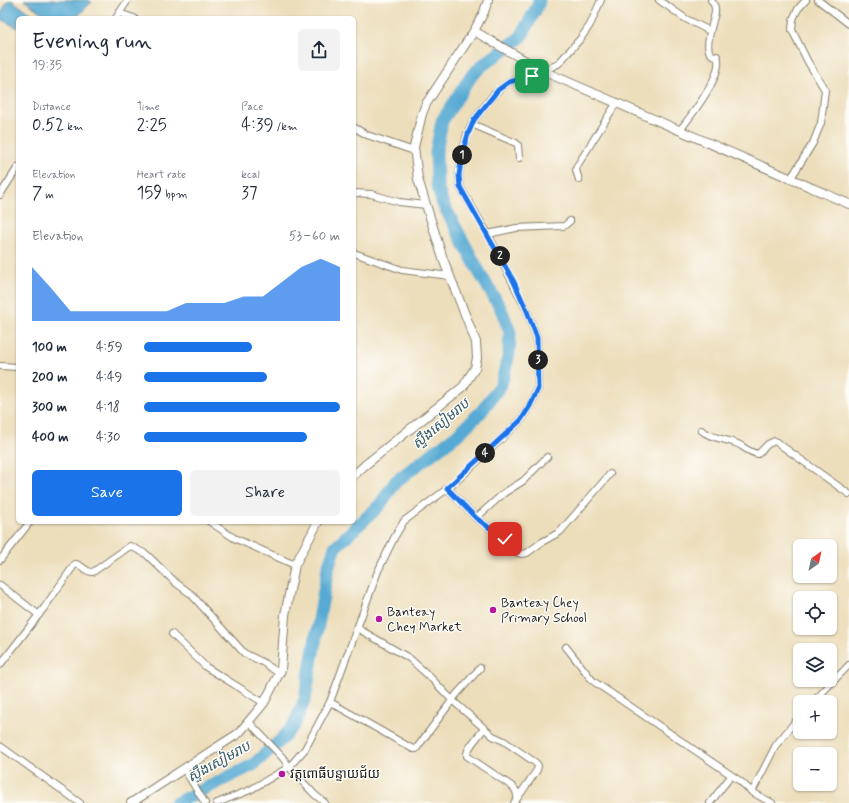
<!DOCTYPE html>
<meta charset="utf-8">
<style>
:root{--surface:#fff;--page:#f2f2f3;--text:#1f2937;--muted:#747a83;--accent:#1a73e8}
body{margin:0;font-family:Mynerve,"Noto Sans Khmer",sans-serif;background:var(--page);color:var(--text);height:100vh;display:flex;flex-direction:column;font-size:15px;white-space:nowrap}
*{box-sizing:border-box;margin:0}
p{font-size:13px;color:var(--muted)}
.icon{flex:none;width:22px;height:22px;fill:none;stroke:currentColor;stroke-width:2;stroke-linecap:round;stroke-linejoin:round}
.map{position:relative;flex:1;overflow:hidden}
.panel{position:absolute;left:16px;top:16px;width:340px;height:508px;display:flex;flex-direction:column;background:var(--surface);border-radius:6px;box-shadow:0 1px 3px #0004}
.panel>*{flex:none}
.needle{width:26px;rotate:33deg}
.fabs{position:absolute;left:793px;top:539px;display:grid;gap:8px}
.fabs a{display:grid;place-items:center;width:44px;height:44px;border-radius:6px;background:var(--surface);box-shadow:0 1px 3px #0004;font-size:20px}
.pin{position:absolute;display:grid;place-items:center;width:34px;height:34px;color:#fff;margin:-17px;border-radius:8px;box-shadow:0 2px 6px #0006}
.km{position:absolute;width:20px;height:20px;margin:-10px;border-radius:50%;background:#222;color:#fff;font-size:11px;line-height:20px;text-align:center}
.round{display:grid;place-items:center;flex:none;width:42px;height:42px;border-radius:6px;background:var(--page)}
.summary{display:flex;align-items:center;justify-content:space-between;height:68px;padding:0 16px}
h1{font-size:22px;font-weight:600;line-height:30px}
.figures{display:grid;grid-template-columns:repeat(3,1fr);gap:6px;height:68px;padding:4px 16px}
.figures div{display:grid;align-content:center}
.figures b{font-size:17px;font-weight:600}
.figures small{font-size:11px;font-weight:400}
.figures p{font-size:11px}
.chart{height:112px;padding:8px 16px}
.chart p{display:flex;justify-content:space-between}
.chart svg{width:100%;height:72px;margin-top:4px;fill:var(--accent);opacity:.7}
.action{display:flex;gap:8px;margin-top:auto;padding:8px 16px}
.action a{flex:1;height:46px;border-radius:6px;background:var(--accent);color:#fff;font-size:16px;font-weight:600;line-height:46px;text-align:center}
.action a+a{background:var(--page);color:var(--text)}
ul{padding:0 16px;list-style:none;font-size:13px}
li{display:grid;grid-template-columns:64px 48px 1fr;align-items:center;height:30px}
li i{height:10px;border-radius:5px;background:var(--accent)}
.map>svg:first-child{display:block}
.water{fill:#57aad3;stroke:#3a6378}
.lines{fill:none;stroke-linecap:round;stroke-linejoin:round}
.river{stroke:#57aad3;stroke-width:13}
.minor-casing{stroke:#847d6c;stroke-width:8}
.tertiary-casing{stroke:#847d6c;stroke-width:10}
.minor{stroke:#fff;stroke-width:6}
.tertiary{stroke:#fff;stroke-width:8}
.route-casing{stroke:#fff;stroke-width:8}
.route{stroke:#1a73e8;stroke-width:5}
.poi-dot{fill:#b5179e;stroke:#fdfcf7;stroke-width:1.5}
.labels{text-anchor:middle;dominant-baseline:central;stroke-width:3;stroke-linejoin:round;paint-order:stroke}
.poi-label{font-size:13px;fill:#1c1c1c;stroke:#fdfcf7;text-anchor:start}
.water-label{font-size:14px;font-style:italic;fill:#375c6e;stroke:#fdfcf7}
</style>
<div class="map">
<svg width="849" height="803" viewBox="0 0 849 803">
<rect width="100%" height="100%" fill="#fdfcf7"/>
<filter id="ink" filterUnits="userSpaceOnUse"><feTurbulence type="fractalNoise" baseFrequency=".025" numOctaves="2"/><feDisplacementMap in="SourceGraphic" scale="8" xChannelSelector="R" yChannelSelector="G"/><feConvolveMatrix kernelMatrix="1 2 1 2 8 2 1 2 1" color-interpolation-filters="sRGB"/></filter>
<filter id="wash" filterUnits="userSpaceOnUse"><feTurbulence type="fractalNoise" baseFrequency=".012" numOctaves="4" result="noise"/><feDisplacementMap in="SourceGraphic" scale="16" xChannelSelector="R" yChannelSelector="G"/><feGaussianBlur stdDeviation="0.9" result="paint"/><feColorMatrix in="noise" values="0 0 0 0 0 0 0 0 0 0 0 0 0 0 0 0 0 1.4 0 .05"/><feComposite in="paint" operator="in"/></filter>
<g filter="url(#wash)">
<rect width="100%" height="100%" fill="#eddebb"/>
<!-- water -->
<g class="water">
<polygon points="11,0 38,18 18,18 18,28 0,19 0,16 7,2"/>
<polygon points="24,0 87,0 92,2 76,18 49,18"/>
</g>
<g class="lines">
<!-- river -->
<polyline class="river" points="176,803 253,765 282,739 294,725 305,699 328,568 335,547 379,506 396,481 457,435 481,412 501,385 509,354 510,332 501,309 482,277 442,202 437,184 436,152 442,121 472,75 483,65 521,37 538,5 539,0"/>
</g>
</g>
<g filter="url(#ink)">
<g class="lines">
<!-- minor casing -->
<g class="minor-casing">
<g id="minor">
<polyline points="659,0 686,19 710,31"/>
<polyline points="818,0 849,24"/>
<polyline points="119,13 134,18"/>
<polyline points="116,18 128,0"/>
<polyline points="472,124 516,143 518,145 519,158"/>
<polyline points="355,128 367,135 414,151"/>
<path d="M 680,130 C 691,116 725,73 717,56 C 715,56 712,55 711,54 C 703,47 714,21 715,12 C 716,8 714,4 711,0"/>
<polyline points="791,178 813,143 821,123 825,90 808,62 792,30 793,19 798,9 806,0"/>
<polyline points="579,180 576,170 577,166 617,102"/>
<polyline points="354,193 371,194 399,202 426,205"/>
<polyline points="0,195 18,167"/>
<polyline points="488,234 516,228 564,226 570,221"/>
<polyline points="354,253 402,270 450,276"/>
<polyline points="0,366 18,367"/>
<path d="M 701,430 C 711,439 728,439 740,445 C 746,449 751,453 758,454 L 768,444 L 775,441 L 849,494"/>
<polyline points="447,488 476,518 505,539 518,553 521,554 527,553 542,542 560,532 610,474"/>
<polyline points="476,518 504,493 523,481 547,457"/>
<polyline points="210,522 234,538 295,565"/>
<polyline points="0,560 30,522"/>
<polyline points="0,585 39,615"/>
<polyline points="357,628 409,658 430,677 452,700 493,736 504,741 536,763 538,766 537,770 514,803"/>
<polyline points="172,634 206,667 264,703"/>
<polyline points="566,647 593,681 740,781 752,792 772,803"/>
<path d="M 0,665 L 44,608 L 75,564 C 82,564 86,573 93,572 L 130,546 L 146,554 L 176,583 L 191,594 L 244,653 L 264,663 L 280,674"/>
<polyline points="330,702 413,749 416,749 456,695 480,668"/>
<polyline points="813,702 849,665"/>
<polyline points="249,722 283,758 289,767 314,794 325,803"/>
<path d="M 484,728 C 480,736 466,747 467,756 L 513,787 L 516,791 L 517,796"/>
<polyline points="0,746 80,803"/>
<polyline points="184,769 205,803"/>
<polyline points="752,792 776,745 800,716"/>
<polyline points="217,803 250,790 289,767 305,749 330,702 378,571 394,538 404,521 451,486 521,420 530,406 538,389 537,338 527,311 488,234 460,187 459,175 462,155 467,134 474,120 494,94 509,82 532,76 558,64 581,38 590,25 601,0"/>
<polyline points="710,803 731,776"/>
</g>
</g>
<!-- tertiary casing -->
<g class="tertiary-casing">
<g id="tertiary">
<polyline points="474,31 543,71 849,204"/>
<polyline points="354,475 365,465 463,387 475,368 477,358 476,342 443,259 418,179 414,147 422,114 426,104 474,31 484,12 488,0"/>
<polyline points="131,803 239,733 264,703 281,670 285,615 295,565 318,522"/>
</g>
</g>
<!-- minor -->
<use href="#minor" class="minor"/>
<!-- tertiary -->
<use href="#tertiary" class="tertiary"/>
</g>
</g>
<g class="lines" filter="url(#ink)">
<!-- route casing -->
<g class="route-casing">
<polyline id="route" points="505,539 476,518 447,488 521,420 530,406 538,389 537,338 527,311 514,282 460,187 459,175 462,155 468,134 474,120 498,90 509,82 532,76"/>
</g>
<!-- route -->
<use href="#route" class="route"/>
</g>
<!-- markers -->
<g class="poi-dot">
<circle cx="493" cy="610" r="4"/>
<circle cx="379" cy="619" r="4"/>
<circle cx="282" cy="774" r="4"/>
</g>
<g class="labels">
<!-- poi labels -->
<g class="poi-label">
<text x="501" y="603">Banteay Chey<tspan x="501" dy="15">Primary School</tspan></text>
<text x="387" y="612">Banteay<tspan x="387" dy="15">Chey Market</tspan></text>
<text x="290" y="774">វត្តពោធិ៍បន្ទាយជ័យ</text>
</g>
<!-- water labels -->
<g class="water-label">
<text transform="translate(441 424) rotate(-40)">ស្ទឹងសៀមរាប</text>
<text transform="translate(219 762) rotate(-29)">ស្ទឹងសៀមរាប</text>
</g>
</g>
</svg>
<div class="fabs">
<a><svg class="needle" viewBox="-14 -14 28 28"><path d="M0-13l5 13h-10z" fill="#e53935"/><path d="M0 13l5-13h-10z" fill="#747a83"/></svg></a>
<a><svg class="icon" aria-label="locate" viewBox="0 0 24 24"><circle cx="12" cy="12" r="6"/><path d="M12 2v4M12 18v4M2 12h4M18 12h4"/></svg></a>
<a><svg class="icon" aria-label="layers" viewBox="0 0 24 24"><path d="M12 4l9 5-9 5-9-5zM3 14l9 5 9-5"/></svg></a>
<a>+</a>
<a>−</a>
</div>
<div class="pin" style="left:532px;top:76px;background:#1e9e55"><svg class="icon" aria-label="arrive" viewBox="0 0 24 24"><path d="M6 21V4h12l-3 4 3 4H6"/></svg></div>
<div class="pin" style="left:505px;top:539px;background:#d93025"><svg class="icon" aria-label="check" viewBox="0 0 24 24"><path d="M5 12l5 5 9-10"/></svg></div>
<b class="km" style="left:462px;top:155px">1</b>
<b class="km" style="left:500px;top:256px">2</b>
<b class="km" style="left:538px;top:360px">3</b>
<b class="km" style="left:485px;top:453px">4</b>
<section class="panel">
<div class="summary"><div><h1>Evening run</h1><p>19:35</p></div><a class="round"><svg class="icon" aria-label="share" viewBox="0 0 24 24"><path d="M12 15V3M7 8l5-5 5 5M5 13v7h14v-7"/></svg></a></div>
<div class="figures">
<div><p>Distance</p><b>0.52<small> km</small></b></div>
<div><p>Time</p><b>2:25</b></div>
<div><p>Pace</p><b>4:39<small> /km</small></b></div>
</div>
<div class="figures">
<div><p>Elevation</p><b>7<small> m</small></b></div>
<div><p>Heart rate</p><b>159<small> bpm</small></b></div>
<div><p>kcal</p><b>37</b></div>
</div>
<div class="chart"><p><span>Elevation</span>53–60 m</p>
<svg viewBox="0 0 160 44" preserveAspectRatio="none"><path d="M0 44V11L10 24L20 38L30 38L40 38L50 38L60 38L70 38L80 33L90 33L100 33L110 29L120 29L130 20L140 11L150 6L160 11V44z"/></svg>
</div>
<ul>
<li><b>100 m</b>4:59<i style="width:55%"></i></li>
<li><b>200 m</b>4:49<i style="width:63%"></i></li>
<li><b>300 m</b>4:18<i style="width:100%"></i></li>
<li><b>400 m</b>4:30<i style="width:83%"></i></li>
</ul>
<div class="action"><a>Save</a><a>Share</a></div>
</section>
</div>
